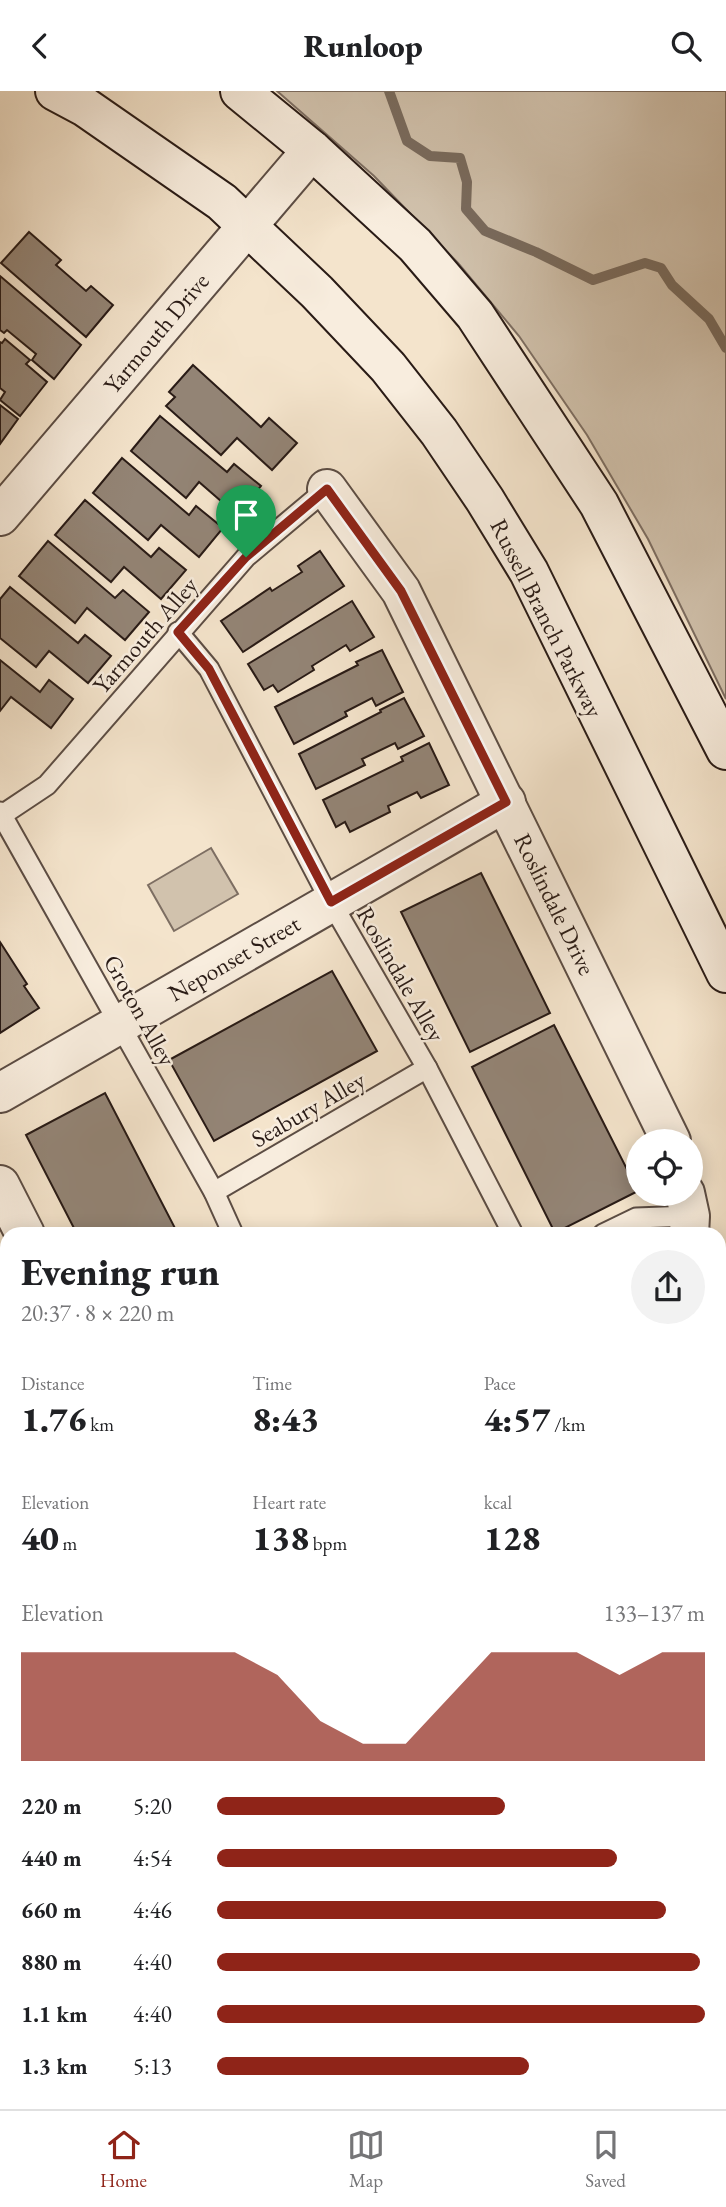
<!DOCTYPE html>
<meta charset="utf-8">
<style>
:root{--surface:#fff;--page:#f2f2f2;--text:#202124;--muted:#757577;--line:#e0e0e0;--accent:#8f2418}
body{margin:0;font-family:"EB Garamond",serif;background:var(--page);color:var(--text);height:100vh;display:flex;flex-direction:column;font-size:26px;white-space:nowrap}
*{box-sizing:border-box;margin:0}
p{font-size:23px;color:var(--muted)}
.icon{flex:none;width:38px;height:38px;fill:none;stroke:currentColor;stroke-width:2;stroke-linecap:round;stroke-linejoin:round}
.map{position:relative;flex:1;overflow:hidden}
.drawer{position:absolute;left:0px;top:1136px;width:726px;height:884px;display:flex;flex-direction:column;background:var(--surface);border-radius:21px 21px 0 0;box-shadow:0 4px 18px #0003}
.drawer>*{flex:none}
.fabs{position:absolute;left:626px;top:1038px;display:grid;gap:14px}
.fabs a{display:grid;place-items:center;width:77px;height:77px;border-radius:50%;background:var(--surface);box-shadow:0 4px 18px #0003;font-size:35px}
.pin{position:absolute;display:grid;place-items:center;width:60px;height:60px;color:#fff;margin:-72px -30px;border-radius:50% 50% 50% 0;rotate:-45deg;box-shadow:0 0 7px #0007}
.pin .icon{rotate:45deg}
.round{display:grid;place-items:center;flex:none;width:74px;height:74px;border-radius:37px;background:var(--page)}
.head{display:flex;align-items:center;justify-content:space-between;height:119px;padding:0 21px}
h1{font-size:38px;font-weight:800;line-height:52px}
.figures{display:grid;grid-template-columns:repeat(3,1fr);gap:10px;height:119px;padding:7px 21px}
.figures div{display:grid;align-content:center}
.figures b{font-size:35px;font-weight:800}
.figures small{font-size:19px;font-weight:400}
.figures p{font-size:19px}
.chart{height:196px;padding:14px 21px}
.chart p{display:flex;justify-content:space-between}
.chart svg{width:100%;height:126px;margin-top:7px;fill:var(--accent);opacity:.7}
ul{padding:0 21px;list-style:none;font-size:23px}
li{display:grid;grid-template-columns:112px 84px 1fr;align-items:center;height:52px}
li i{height:18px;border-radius:9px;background:var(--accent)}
header{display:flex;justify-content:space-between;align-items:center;height:91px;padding:0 21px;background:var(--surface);font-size:32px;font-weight:800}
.tabs{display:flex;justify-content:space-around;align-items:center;height:98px;border-top:2px solid var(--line);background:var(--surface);font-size:19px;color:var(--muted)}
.tabs a{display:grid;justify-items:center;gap:4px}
.tabs .active{color:var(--accent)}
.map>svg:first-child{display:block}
.green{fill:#d1c2ad;stroke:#7d6e62;stroke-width:2}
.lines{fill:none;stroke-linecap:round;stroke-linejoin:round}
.stream{stroke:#796b5e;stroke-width:10}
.building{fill:#938475;stroke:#291b16;stroke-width:2}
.service-casing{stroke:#5c4d44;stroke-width:23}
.minor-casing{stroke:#5c4d44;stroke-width:42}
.secondary-casing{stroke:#291b16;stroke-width:42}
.service{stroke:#f8edde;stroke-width:19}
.minor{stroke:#f8edde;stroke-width:38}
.secondary{stroke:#f8edde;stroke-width:38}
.route-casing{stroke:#fff;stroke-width:14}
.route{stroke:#8f2418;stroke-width:9}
.labels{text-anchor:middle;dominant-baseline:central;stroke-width:5;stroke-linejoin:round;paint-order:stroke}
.street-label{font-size:24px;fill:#291b16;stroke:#f8edde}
</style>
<header><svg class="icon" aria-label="back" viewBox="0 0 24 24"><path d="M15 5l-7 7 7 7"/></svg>Runloop<svg class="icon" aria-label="search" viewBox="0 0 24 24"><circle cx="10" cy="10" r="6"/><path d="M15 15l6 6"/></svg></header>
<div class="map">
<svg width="726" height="2018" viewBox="0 0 726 2018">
<rect width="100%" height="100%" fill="#f4e4cc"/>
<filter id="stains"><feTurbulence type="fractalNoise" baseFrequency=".00286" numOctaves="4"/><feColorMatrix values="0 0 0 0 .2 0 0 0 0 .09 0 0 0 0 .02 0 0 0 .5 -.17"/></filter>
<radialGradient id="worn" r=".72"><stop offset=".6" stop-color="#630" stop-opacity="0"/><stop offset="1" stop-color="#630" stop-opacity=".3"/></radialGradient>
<!-- green -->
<g class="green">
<polygon points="277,0 726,0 726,608 648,448 587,344 519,245 458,172 374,85"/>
<polygon points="211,757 238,803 174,840 148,794"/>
</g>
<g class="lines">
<!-- stream -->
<polyline class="stream" points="389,0 407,50 430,65 460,67 467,91 466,118 485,140 536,161 593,189 645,172 661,177 672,194 709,228 726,257"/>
</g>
<!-- building -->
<g class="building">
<polygon points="29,141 61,169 56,174 86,200 91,195 113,214 86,246 1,172"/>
<polygon points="0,185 81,254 54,288 32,269 36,263 7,239 4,242 0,239"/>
<polygon points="5,248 30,269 26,273 47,291 20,325 0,309 5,301 0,297 0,251 2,252"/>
<polygon points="193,274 261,336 269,327 297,352 272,379 237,347 221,364 166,315 175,306 169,301"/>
<polygon points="0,314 18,328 0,353"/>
<polygon points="160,325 227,381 234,373 261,395 237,424 199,391 186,407 131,360"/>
<polygon points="122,367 189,424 196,415 223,437 199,466 161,434 148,449 93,402"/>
<polygon points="85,409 151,466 159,457 186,479 161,508 124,476 111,491 55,444"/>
<polygon points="48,450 115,507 123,499 149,521 125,549 87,517 75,532 19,485"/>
<polygon points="320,460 344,495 243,561 221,530 270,497 272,500 302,481 298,475"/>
<polygon points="10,496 78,552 85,544 111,565 88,592 49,560 36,576 0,547 0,508"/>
<polygon points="352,510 374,546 350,560 346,554 312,575 314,579 278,601 273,594 264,599 248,573"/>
<polygon points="382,559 403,601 376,615 372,607 345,621 347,625 294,653 275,616 358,574 356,571"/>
<polygon points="0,569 40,601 49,589 73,608 51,637 11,606 0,620"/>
<polygon points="404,607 424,645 398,658 395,652 362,668 365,674 316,698 299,663 381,621 380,619"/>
<polygon points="429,652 449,694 421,707 417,701 388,715 390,721 350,741 345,731 336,736 323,709 403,670 401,666"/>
<polygon points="481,782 550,922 470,961 401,821"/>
<polygon points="0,851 27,893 24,895 39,917 0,942"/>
<polygon points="332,880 377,960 214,1050 169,969"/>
<polygon points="554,934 638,1100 555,1142 472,976"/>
<polygon points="105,1002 177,1141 173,1143 77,1143 26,1044"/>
<polygon points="719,1466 726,1479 726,1787 719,1790"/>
</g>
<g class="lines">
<!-- service casing -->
<g class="service-casing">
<g id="service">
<polyline points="178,541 209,578 331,811 427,977 513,1143"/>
<polyline points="0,721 214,1101 233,1143"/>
<polyline points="2,724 47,694 246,466 327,398"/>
<polyline points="214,1101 427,977"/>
<polyline points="603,1143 636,1127 690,1125"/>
<polyline points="719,1367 726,1381"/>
<polyline points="0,1689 7,1704"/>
<polyline points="0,1780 7,1777"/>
<polyline points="719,1814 726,1811"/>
<polyline points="143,2012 146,2018"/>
<polyline points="254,2018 266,2012"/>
</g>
</g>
<!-- minor casing -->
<g class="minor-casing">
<g id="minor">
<polyline points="327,398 401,500 671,1050"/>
<polyline points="0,425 312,59"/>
<polyline points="0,1002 506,711"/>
<polyline points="0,1094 25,1143"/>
<polyline points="685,1102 690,1125 689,1143"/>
<polyline points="719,1336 726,1333"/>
<polyline points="0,1560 7,1557"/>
</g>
</g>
<!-- secondary casing -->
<g class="secondary-casing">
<g id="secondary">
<polyline points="55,0 85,16 222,111 317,201 388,276 439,341 485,409 529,481 726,882"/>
<polyline points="240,0 312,59 415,154 475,224 599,413 726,659"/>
</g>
</g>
<!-- service -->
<use href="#service" class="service"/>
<!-- minor -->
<use href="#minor" class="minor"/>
<!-- secondary -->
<use href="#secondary" class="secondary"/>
</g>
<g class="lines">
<!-- route casing -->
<g class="route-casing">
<polygon id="route" points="327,398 401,500 506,711 331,811 209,578 178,541 246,466"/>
</g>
<!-- route -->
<use href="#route" class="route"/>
</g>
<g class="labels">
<!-- street labels -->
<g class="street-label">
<text transform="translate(156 242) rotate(-50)">Yarmouth Drive</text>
<text transform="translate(547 527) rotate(63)">Russell Branch Parkway</text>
<text transform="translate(145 544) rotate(-49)">Yarmouth Alley</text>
<text transform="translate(555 813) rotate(64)">Roslindale Drive</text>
<text transform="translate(234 867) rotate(-30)">Neponset Street</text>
<text transform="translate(401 883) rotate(60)">Roslindale Alley</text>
<text transform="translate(140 919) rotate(61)">Groton Alley</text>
<text transform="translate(308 1018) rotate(-30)">Seabury Alley</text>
</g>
</g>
<rect width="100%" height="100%" filter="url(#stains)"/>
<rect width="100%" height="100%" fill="url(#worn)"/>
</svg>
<div class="fabs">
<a><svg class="icon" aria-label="locate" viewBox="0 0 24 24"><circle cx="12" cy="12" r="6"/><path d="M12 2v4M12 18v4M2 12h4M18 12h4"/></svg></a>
</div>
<div class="pin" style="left:246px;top:466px;background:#1e9e55"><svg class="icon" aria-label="arrive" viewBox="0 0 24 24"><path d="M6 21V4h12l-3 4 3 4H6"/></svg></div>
<section class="drawer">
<div class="head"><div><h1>Evening run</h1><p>20:37 · 8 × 220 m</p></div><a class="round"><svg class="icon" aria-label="share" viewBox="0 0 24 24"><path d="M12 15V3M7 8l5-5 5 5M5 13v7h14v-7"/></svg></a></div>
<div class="figures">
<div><p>Distance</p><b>1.76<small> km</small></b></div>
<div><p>Time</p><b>8:43</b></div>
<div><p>Pace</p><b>4:57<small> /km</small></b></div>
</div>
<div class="figures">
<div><p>Elevation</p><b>40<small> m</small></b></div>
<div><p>Heart rate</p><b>138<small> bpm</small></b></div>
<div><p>kcal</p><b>128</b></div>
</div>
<div class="chart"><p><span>Elevation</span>133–137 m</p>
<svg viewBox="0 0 160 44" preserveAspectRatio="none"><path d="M0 44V6L10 6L20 6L30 6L40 6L50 6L60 14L70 30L80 38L90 38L100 22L110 6L120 6L130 6L140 14L150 6L160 6V44z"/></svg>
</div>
<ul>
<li><b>220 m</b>5:20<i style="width:59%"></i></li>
<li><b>440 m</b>4:54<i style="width:82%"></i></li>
<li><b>660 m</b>4:46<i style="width:92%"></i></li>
<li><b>880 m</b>4:40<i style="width:99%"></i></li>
<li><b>1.1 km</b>4:40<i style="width:100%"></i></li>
<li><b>1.3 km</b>5:13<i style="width:64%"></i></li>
</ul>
</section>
</div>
<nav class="tabs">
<a class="active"><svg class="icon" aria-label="home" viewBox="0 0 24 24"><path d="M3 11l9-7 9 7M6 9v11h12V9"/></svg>Home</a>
<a><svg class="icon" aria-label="map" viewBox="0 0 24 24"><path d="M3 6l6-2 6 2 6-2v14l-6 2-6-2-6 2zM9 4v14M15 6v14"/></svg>Map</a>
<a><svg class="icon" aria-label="saved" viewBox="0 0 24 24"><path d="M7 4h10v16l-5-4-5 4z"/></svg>Saved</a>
</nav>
